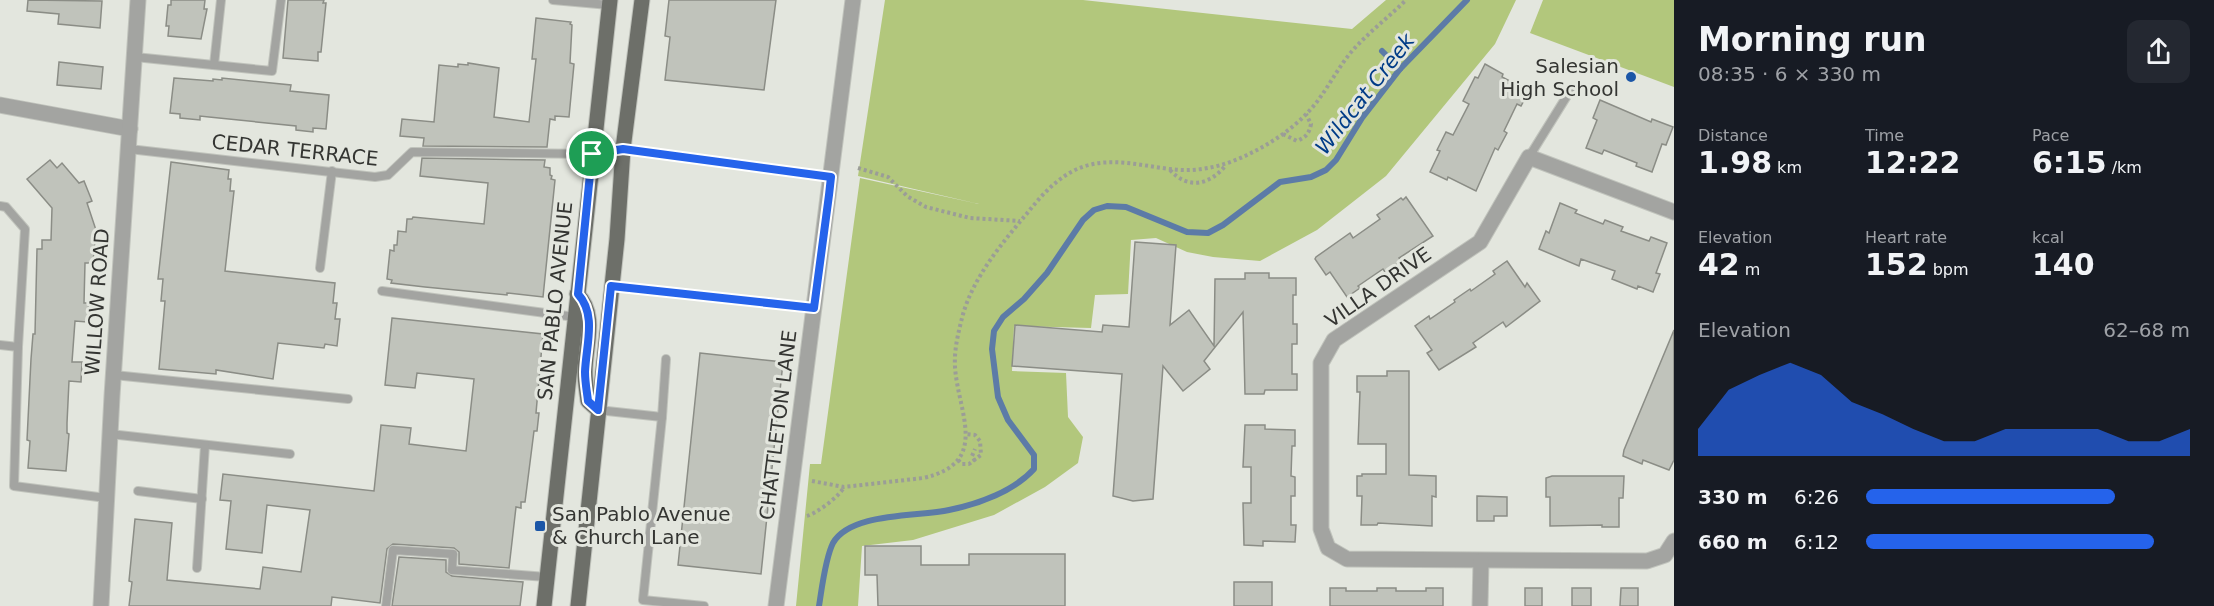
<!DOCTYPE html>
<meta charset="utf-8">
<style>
:root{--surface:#171b24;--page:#242831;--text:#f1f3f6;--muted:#9ea1a6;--accent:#2563eb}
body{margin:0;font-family:"DejaVu Sans",sans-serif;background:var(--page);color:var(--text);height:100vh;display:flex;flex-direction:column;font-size:22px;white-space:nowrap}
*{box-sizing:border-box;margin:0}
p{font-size:20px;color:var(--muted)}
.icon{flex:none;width:33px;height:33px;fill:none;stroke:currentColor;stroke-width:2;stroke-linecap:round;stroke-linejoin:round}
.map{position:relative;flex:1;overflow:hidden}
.details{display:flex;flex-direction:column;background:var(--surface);width:540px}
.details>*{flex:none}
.pin{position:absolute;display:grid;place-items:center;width:51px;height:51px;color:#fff;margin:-26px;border:3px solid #fff;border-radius:50%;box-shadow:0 2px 6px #0007}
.round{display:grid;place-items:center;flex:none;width:63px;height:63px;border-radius:12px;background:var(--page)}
.head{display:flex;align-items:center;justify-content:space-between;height:102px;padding:0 24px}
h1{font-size:33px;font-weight:800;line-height:45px}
.figures{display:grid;grid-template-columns:repeat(3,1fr);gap:9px;height:102px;padding:6px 24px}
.figures div{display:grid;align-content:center}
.figures b{font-size:30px;font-weight:800}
.figures small{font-size:16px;font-weight:400}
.figures p{font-size:16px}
.chart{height:168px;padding:12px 24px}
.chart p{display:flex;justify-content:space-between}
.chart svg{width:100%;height:108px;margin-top:6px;fill:var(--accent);opacity:.7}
ul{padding:0 24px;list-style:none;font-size:20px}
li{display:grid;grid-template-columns:96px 72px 1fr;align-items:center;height:45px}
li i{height:15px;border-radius:8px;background:var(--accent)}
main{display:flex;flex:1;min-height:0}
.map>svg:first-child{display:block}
.green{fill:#b2c77c}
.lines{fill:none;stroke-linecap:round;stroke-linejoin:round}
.stream{stroke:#5c7ba7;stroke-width:6}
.building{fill:#c0c3bb;stroke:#8b8d86;stroke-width:1.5}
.lane-casing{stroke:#c0c3bc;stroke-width:10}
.street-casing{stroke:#c0c3bc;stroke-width:17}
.primary-casing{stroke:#c0c3bc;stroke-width:17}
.path{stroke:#9b9d97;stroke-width:4;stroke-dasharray:3 3;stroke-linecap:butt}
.lane{stroke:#a3a4a1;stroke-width:8}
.street{stroke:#a3a4a1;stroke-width:15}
.primary{stroke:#6d6f69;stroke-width:15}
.route-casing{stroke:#fff;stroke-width:12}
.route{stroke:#2563eb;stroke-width:8}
.poi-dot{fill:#1b56a7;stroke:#e3e6de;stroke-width:2}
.labels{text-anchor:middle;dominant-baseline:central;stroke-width:6;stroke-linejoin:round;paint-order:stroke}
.poi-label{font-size:20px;fill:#343532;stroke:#e3e6de;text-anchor:end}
.street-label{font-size:20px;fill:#343532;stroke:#e3e6de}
.water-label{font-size:21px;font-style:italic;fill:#003c87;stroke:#e3e6de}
</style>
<main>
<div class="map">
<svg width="1674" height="606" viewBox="0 0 1674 606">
<rect width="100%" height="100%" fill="#e3e6de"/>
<!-- green -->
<g class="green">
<polygon points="885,0 1083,0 1352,29 1386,0 1516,0 1495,44 1386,176 1317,230 1260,261 1213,257 1187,252 1156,238 1131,240 1128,294 1095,295 1091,328 1014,326 1012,371 1066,373 1068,417 1083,437 1078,463 1045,487 994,515 913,540 862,546 858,606 796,606 810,464 821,464 860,178 979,204 858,176"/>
<polygon points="1543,0 1674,0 1674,87 1530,33"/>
</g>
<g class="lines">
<!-- stream -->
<g class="stream">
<polyline points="1382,51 1400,69"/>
<path d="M 819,606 C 822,588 825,559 833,543 C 851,512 918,517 949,510 C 979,504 1014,491 1034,469 L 1034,455 L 1008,420 L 998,397 L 992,349 L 994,331 L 1003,317 L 1024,299 L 1047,273 L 1083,220 L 1094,210 L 1107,206 L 1126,207 L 1187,232 L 1208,233 L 1223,225 L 1280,182 L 1311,177 L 1326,170 L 1336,160 L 1362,118 L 1400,69 L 1467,0"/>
</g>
</g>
<!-- building -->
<g class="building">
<polygon points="28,0 102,1 100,28 58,24 59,14 27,11"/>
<polygon points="171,0 205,0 204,9 207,9 201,39 168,36 169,26 166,26 168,5 171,5"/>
<polygon points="288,0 324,0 323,3 326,3 321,52 318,52 318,61 283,58"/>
<polygon points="669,0 776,0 764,90 665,80 670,37 665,36"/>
<polygon points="536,18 571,22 570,24 572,25 570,63 574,64 569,117 555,116 555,120 550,119 547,147 423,146 424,138 400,136 402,119 434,122 439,65 458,67 458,64 468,65 468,63 499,68 494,117 529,122 536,59 532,59"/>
<polygon points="59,62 103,67 101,89 57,85"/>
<polygon points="1485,64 1503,74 1502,77 1529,91 1521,106 1517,104 1504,131 1507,133 1498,150 1495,148 1476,191 1448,177 1447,180 1430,172 1440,151 1437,150 1446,132 1453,135 1469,104 1463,101 1475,77 1478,78"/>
<polygon points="174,78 213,81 213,79 222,80 222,78 291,85 290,91 329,95 326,129 313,128 313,132 296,130 296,126 209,117 200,116 200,120 180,118 180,114 170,113"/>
<polygon points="1600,100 1651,122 1652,119 1673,127 1666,145 1662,144 1652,172 1636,166 1637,163 1604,150 1602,154 1586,148 1597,120 1593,118"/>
<polygon points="422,158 545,160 544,167 550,168 550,175 552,176 551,179 555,180 543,297 507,293 507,295 425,287 391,283 392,280 387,279 390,250 394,251 394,245 397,245 398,231 406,232 407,219 412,219 413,217 484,224 488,183 420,176"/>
<polygon points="50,160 57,168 62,163 79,183 84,181 92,201 87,203 96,230 93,263 85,263 84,303 89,303 87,322 75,321 72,362 82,362 81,382 69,381 67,423 67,433 69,434 66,471 28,468 30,441 27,440 31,359 33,334 35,334 37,249 42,249 42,240 51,240 52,208 27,179"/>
<polygon points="171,162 229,170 228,179 231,179 230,191 234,191 225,271 335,283 333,303 337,303 335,319 340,319 337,346 325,344 324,348 278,343 273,379 216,370 216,374 159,369 165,301 161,301 163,279 158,279"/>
<polygon points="1406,197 1433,236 1399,258 1401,261 1385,272 1383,269 1358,286 1360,288 1347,297 1330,272 1326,275 1315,259 1316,257 1350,233 1353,238 1380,219 1377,215 1401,198 1403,200"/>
<polygon points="1560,203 1577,210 1575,213 1603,224 1605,220 1623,227 1621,231 1649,241 1651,237 1667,243 1656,273 1660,274 1653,292 1638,286 1637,289 1612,279 1615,271 1581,259 1579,266 1539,249 1546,231 1549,233"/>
<polygon points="1135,242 1176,245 1170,325 1189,310 1214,346 1215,279 1245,279 1245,273 1269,273 1269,278 1296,278 1296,295 1293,295 1293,324 1297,324 1297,344 1292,344 1292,374 1297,374 1297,390 1265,390 1264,394 1245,394 1243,312 1204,361 1210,369 1183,391 1163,366 1153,499 1133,501 1113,496 1122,374 1012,366 1015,325 1102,332 1103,325 1129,327"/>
<polygon points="1507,261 1525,287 1527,283 1540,301 1506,327 1503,322 1473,343 1476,347 1439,370 1427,353 1432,350 1415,326 1429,316 1430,319 1455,302 1454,300 1470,289 1471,291 1495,274 1493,271"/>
<polygon points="392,318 543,334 536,413 539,413 537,431 534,431 525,502 521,502 521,508 516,507 509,568 459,564 459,552 454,548 393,544 387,549 380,603 332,597 331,606 129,606 132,582 129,581 135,519 172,523 167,580 260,589 263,567 301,572 310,510 267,505 262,553 226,549 231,501 220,500 223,474 374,491 381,425 411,428 409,444 466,451 474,379 417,373 415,388 385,385"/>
<polygon points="1674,330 1674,460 1669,470 1643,460 1642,464 1623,456 1624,450"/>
<polygon points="700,353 783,362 761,574 678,565"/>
<polygon points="1387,371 1409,371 1409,475 1436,476 1436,497 1432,496 1432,526 1378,523 1377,525 1361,525 1362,496 1357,496 1357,476 1362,476 1362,474 1386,474 1386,444 1358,444 1360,392 1357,392 1357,376 1387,376"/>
<polygon points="1245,425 1265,425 1265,429 1295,430 1295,446 1292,446 1291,476 1295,477 1295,496 1291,496 1291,525 1296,525 1295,542 1263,541 1263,546 1244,545 1243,503 1251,503 1251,467 1243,467"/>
<polygon points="1552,476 1624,476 1623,498 1619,498 1619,527 1602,527 1602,525 1550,526 1550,497 1546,497 1546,478"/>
<polygon points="1477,496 1507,497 1507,516 1494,516 1494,521 1477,521"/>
<polygon points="865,546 921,546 921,565 969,565 969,554 1065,554 1065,606 878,606 877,575 865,575"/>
<polygon points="399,557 446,560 446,572 452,576 523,582 520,606 392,606"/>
<rect x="1234" y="582" width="38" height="24"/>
<polygon points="1330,588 1346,588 1346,591 1377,591 1377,588 1396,588 1396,591 1426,591 1426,588 1443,588 1443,606 1330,606"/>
<rect x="1525" y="588" width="17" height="18"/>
<rect x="1572" y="588" width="19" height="18"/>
<polygon points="1621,588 1638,588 1638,606 1620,606"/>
</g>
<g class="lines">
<!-- lane casing -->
<g class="lane-casing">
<g id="lane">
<polyline points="553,0 609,5"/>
<polyline points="135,57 272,71 281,0"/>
<polyline points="214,65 221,0"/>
<polyline points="129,149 375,177 388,175 412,152 592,154 623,149 831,177"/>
<polyline points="1529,157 1570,91"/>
<polyline points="0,206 6,207 25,229 18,347 14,486 106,498"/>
<polyline points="320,268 332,171"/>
<polyline points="611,286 814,308"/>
<polyline points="382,291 575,317"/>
<polyline points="0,345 18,347"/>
<polyline points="114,375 348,399"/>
<polyline points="598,410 662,417 643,600 704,606"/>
<polyline points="662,417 666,359"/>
<polyline points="110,434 290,454"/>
<polyline points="138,491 202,499"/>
<polyline points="197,568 205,445"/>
<polyline points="386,606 393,550 453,554 452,570 547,577"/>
</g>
</g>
<!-- street casing -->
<g class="street-casing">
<g id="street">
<polyline points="0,105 130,129"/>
<polyline points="1674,212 1529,157 1480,242 1334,340 1321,363 1321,529 1328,548 1347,559 1647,561 1665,555 1674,541"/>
<polyline points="101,606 112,396 138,0"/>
<polyline points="776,606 853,0"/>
<polyline points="1480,606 1481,561"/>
</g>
</g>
<!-- primary casing -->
<g class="primary-casing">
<g id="primary">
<path d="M 577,294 C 598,315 585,345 585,372 C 585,382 587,392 588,401 L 598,410"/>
<polyline points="544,606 610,0"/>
<polyline points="578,606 617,239 623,149 642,0"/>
</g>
</g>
<!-- path -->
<g class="path">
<path d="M 1283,134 L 1297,141 C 1306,137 1309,134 1311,124 L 1306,114"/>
<polyline points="858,168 888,177 907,196 926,207 970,218 1020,221"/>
<path d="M 1170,170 C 1188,190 1210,185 1226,165"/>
<polyline points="958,460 962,464 969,464 981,455 980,441 975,435 966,434"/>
<polyline points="975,461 972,456 975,449"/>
<path d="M 812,481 L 844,487 L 923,478 C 991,463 958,413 955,367 C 954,350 958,334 962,318 C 972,278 1003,242 1029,211 C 1045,191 1064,171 1089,165 C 1117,158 1143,166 1170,169 C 1197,173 1225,166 1249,154 C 1272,143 1294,128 1311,109 C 1327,91 1337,68 1353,50 C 1369,32 1389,17 1406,0"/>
<path d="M 807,516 C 817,513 840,496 844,487"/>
</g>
<!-- lane -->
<use href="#lane" class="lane"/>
<!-- street -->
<use href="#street" class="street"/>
<!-- primary -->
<use href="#primary" class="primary"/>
</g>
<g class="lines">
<!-- route casing -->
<g class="route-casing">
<path id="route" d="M 623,149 L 831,177 L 829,195 L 814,308 L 611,286 L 598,410 L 588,401 C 587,392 585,382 585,372 C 586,345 597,315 578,294 L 592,154 Z"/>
</g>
<!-- route -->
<use href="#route" class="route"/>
</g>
<!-- markers -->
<g class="poi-dot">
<circle cx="1631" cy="77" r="6"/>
<rect x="534" y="520" width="12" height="12" rx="3"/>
</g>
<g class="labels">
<!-- poi labels -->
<g class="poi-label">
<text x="1619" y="66">Salesian<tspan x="1619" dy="23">High School</tspan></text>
<text x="552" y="514" text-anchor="start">San Pablo Avenue<tspan x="552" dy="23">&amp; Church Lane</tspan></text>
</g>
<!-- street labels -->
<g class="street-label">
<text transform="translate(295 150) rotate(6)">CEDAR TERRACE</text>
<text transform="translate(1378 287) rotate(-35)">VILLA DRIVE</text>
<text transform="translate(555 301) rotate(-84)">SAN PABLO AVENUE</text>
<text transform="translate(97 302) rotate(-86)">WILLOW ROAD</text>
<text transform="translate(778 425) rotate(-83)">CHATTLETON LANE</text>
</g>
<!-- water labels -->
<g class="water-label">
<text transform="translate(1365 94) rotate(-52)">Wildcat Creek</text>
</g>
</g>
</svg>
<div class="pin" style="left:592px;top:154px;background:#1e9e55"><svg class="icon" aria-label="arrive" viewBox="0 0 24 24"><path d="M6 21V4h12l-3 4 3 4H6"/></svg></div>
</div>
<section class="details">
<div class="head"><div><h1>Morning run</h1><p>08:35 · 6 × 330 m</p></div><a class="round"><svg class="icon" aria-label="share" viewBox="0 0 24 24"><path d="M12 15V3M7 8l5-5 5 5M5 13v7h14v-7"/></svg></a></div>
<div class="figures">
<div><p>Distance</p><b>1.98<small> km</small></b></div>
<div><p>Time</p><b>12:22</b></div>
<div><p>Pace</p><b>6:15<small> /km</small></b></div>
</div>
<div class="figures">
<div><p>Elevation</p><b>42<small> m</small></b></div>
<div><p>Heart rate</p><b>152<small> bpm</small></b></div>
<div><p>kcal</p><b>140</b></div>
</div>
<div class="chart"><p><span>Elevation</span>62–68 m</p>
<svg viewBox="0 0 160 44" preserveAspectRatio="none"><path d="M0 44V33L10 17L20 11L30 6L40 11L50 22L60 27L70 33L80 38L90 38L100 33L110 33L120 33L130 33L140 38L150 38L160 33V44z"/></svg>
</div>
<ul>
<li><b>330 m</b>6:26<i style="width:77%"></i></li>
<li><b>660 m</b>6:12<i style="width:89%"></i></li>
</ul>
</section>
</main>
